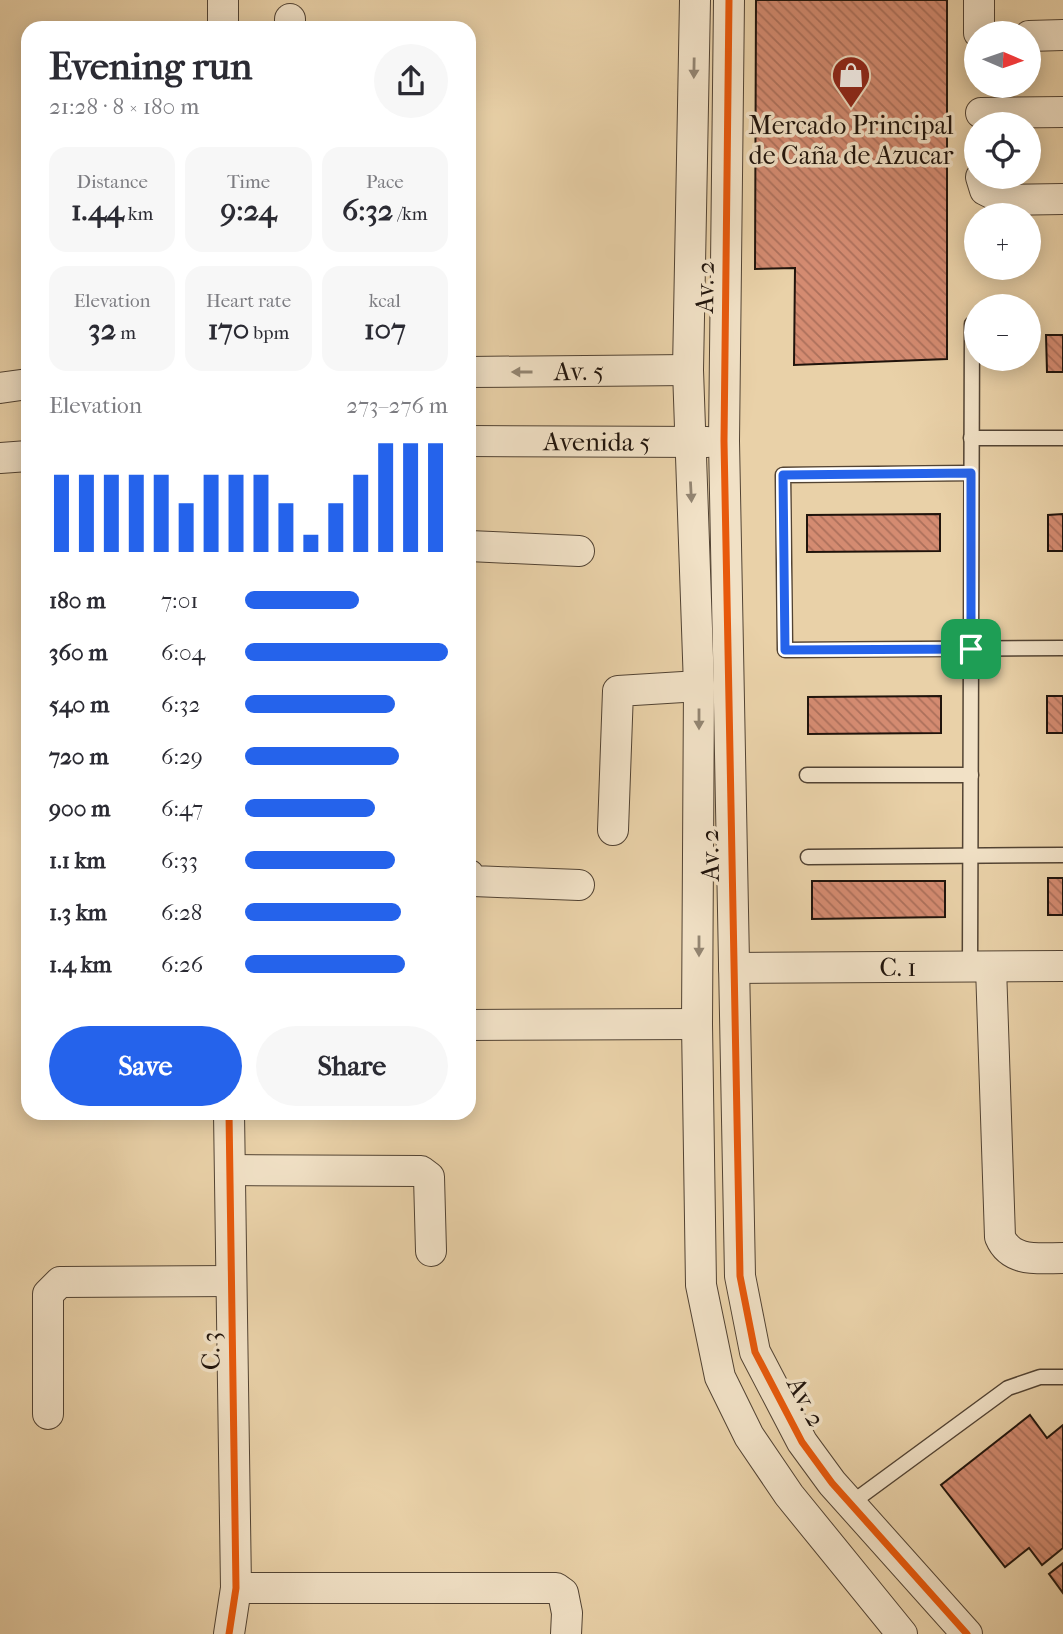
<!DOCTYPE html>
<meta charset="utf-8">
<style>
:root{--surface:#fff;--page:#f7f7f7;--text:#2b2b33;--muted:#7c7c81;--accent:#2563eb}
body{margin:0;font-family:"IM FELL French Canon",serif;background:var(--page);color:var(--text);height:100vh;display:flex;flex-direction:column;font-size:26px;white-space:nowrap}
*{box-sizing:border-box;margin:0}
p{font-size:23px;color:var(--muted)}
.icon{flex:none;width:38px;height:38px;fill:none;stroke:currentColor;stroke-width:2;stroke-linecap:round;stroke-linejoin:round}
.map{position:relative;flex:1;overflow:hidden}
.side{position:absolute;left:21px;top:21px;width:455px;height:1099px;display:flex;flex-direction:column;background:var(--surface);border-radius:21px;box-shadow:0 4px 18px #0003}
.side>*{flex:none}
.needle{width:46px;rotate:92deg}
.fabs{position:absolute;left:964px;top:21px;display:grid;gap:14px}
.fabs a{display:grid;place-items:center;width:77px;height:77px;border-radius:50%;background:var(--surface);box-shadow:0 4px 18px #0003;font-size:35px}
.pin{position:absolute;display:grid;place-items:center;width:60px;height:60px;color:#fff;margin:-30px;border-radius:14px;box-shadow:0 4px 10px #0006}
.round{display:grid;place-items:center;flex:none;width:74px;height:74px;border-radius:37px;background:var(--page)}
.headline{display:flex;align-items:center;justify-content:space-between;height:119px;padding:0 28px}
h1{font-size:38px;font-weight:700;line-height:52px}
.metrics{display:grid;grid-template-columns:repeat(3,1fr);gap:10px;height:119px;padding:7px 28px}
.metrics div{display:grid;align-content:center;border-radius:18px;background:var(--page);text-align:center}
.metrics b{font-size:30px;font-weight:700}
.metrics small{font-size:19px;font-weight:400}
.metrics p{font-size:19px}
.chart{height:196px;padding:14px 28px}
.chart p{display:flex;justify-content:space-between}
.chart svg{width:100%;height:126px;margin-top:7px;stroke:var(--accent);stroke-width:6}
.cta{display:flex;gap:14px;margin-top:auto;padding:14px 28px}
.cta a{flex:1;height:80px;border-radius:42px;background:var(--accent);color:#fff;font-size:28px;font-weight:700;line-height:80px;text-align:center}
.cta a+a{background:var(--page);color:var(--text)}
ul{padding:0 28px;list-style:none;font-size:23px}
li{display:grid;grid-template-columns:112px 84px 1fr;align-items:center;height:52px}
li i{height:18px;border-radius:9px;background:var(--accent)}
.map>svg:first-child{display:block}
.building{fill:url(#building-back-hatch);stroke:#20140c;stroke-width:2}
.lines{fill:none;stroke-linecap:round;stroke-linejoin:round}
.lane-casing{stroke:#524333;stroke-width:17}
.street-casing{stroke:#524333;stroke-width:32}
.lane{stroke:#f1e1c6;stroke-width:14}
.street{stroke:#f1e1c6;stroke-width:30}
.cycleway-casing{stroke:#f1e1c6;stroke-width:11}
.cycleway{stroke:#e8590c;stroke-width:7}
.oneway{fill:#938572}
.route-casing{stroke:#fff;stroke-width:14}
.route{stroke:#2563eb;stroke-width:9}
.labels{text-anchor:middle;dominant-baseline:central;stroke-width:7;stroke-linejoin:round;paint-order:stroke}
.poi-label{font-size:26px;fill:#20140c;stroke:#f1e1c6}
.street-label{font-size:26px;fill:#20140c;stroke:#f1e1c6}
</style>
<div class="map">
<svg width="1063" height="1634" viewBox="0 0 1063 1634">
<defs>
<pattern id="building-back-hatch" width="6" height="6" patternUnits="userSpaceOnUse" patternTransform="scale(1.75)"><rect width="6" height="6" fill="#d48b71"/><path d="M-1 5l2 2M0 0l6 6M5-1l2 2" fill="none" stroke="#ac705b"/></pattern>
</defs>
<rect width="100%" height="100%" fill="#e9d1a8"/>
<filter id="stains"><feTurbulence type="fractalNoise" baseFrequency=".00286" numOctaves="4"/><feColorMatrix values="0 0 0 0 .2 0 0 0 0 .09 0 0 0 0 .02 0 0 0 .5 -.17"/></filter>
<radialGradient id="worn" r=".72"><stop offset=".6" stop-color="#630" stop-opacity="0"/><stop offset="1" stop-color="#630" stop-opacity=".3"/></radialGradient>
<!-- building -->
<g class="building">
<polygon points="756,0 947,0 947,359 794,365 795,268 755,269"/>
<polygon points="1046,335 1063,335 1063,372 1047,372"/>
<polygon points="940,514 940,551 807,552 807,515"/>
<polygon points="1063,514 1063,551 1048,551 1048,515"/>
<polygon points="941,696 941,733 808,734 808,697"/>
<rect x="1047" y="696" width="16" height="37"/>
<rect x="1048" y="878" width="15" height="37"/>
<polygon points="812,881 945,881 945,917 812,919"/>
<polygon points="1030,1415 1047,1438 1063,1425 1063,1548 1042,1565 1029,1548 1005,1567 941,1485"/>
<polygon points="1063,1563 1063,1593 1049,1574"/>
</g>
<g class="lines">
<!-- lane casing -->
<g class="lane-casing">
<g id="lane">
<polyline points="971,438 1063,438"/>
<polyline points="971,473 783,475 785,650 1063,648"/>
<polyline points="807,775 971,775"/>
<polyline points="808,857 1063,855"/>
<polyline points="970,967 972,324"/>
<polyline points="850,1504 1008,1388 1040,1377 1063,1377"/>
</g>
</g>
<!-- street casing -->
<g class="street-casing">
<g id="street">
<polyline points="223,0 223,28"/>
<polyline points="695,0 688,370 699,686 697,1024 701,1285 720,1377 749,1436 789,1495 902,1634"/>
<polyline points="729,0 724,441 740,1276 755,1352 802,1442 832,1483 967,1634"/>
<polyline points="290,19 290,28"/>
<polyline points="979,33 979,0"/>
<polyline points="1029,36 1063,35"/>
<polyline points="981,113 1063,112"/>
<polyline points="981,177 985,190 1005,200 1063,199"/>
<path id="s1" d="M 469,372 L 688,370"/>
<polyline points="0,388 28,384"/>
<path id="s2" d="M 469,441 L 707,442"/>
<polyline points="0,458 28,456"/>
<polyline points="469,546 579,551"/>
<polyline points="613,830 618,691 699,686"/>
<polyline points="469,875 473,881 579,885"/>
<path d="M 991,967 L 1000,1237 C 1011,1263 1039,1258 1063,1258"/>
<path id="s3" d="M 734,968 L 1063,966"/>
<polyline points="469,1025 697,1024"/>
<polyline points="230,1170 421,1171 429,1177 431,1251"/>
<polyline points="48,1414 48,1294 60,1282 231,1281"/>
<polyline points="236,1588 556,1588 563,1593 567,1613 566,1634"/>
<polyline points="229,1634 236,1588 229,1113"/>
</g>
</g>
<!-- lane -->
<use href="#lane" class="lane"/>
<!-- street -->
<use href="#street" class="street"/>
<!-- cycleway casing -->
<g class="cycleway-casing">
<g id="cycleway">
<polyline points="729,0 724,441 740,1276 755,1352 802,1442 832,1483 967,1634"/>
<polyline points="229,1634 236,1588 229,1113"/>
</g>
</g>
<!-- cycleway -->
<use href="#cycleway" class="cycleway"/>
</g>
<!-- one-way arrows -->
<defs><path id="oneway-solid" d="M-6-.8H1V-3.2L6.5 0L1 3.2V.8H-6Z" transform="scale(1.75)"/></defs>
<g class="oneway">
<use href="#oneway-solid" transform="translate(694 68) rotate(91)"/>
<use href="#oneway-solid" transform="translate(522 372) rotate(180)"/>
<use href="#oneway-solid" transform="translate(691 492) rotate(87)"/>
<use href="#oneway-solid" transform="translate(699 719) rotate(90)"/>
<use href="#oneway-solid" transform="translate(699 946) rotate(90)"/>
</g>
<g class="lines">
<!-- route casing -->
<g class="route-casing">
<polygon id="route" points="971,473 971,649 785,650 783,475"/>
</g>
<!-- route -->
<use href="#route" class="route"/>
</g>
<!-- icons -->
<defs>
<g id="shop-pin" transform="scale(2.0125)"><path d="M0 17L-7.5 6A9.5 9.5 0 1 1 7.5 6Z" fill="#8f2418" stroke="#f1e1c6"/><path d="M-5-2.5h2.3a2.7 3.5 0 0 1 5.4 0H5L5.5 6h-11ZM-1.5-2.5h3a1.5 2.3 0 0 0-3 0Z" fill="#fff"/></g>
</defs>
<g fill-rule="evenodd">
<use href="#shop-pin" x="851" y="75"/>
</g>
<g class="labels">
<!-- poi labels -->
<g class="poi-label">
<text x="851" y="125">Mercado Principal<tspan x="851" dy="30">de Caña de Azucar</tspan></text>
</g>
<!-- street labels -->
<g class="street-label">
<text transform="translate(705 287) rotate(-89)">Av. 2</text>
<text stroke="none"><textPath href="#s1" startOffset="110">Av. 5</textPath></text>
<text stroke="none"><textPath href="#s2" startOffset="128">Avenida 5</textPath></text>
<text transform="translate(710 855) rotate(-91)">Av. 2</text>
<text stroke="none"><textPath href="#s3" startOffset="164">C. 1</textPath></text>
<text transform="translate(211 1351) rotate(-91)">C. 3</text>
<text transform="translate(806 1402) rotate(62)">Av. 2</text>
</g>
</g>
<rect width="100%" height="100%" filter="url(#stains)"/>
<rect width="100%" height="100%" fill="url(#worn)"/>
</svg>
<div class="fabs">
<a><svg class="needle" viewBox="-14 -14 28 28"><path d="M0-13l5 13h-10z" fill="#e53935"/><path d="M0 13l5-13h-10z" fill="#7c7c81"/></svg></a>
<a><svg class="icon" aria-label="locate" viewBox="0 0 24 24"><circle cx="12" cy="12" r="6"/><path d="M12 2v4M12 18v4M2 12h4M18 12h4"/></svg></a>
<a>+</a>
<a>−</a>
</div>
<div class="pin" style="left:971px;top:649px;background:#1e9e55"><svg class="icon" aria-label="arrive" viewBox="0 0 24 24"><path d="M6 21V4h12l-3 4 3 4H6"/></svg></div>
<section class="side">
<div class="headline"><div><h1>Evening run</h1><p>21:28 · 8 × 180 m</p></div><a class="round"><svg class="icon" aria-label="share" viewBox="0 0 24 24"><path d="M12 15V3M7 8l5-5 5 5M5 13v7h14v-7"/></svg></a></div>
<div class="metrics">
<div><p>Distance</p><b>1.44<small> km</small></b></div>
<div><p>Time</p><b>9:24</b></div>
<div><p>Pace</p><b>6:32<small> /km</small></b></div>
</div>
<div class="metrics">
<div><p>Elevation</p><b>32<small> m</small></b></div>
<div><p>Heart rate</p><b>170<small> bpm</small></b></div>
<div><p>kcal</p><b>107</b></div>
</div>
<div class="chart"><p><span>Elevation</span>273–276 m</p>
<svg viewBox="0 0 160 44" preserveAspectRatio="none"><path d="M5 44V17M15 44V17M25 44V17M35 44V17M45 44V17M55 44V27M65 44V17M75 44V17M85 44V17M95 44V27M105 44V38M115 44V27M125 44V17M135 44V6M145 44V6M155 44V6"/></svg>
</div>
<ul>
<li><b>180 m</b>7:01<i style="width:56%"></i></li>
<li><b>360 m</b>6:04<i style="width:100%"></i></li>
<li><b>540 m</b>6:32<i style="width:74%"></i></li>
<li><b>720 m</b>6:29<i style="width:76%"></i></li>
<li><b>900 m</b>6:47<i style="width:64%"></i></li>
<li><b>1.1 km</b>6:33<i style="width:74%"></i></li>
<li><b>1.3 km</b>6:28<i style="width:77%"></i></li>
<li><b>1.4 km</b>6:26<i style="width:79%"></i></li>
</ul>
<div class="cta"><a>Save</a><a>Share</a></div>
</section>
</div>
